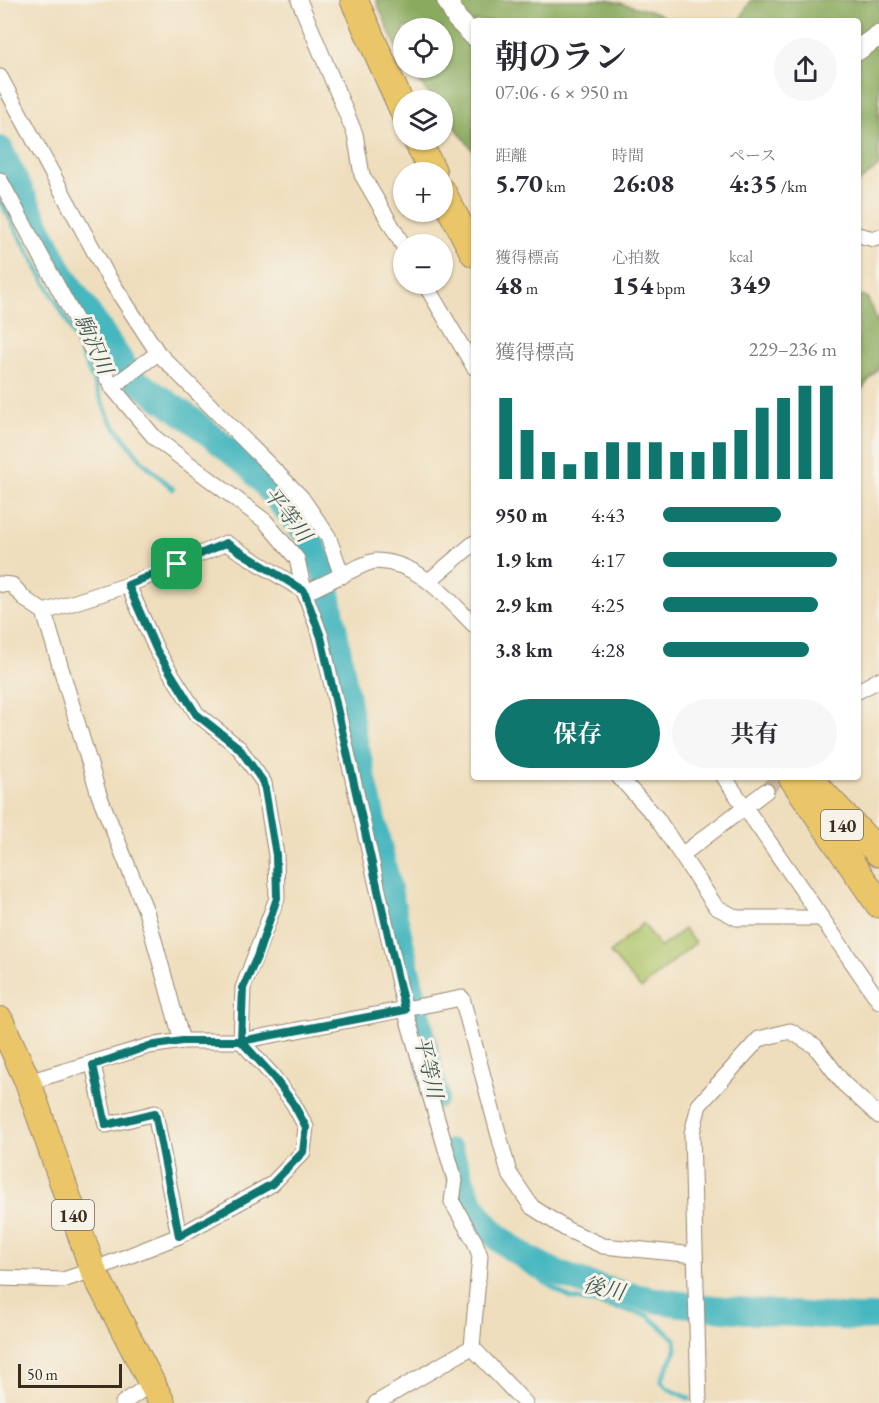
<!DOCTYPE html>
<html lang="ja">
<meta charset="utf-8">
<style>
:root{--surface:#fff;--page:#f7f7f7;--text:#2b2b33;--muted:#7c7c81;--accent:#0f766e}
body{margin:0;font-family:"EB Garamond","Noto Serif JP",serif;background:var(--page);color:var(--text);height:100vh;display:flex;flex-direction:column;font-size:22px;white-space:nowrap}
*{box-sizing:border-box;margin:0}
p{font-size:20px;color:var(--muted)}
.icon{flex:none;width:33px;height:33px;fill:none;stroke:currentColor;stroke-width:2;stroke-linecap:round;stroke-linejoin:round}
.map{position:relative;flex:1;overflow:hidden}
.panel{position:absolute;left:471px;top:18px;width:390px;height:762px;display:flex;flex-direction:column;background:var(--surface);border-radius:6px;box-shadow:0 2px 4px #0004}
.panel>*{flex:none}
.controls{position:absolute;left:393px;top:18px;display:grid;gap:12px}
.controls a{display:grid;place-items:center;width:60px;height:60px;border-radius:50%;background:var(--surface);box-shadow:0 2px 4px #0004;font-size:30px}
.scale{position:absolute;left:18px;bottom:15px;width:104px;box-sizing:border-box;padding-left:6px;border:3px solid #3b2a1e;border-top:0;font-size:16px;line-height:21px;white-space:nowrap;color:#3b2a1e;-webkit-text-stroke:4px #f7f3e8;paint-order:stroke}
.pin{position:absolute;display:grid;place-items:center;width:51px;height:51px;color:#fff;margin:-26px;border-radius:12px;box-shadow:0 3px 9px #0006}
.round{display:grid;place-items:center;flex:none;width:63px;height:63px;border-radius:32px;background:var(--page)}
.head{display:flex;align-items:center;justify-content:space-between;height:102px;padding:0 24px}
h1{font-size:33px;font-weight:700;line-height:45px}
.figures{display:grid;grid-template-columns:repeat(3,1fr);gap:9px;height:102px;padding:6px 24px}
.figures div{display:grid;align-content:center}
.figures b{font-size:26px;font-weight:700}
.figures small{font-size:16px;font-weight:400}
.figures p{font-size:16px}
.chart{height:168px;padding:12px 24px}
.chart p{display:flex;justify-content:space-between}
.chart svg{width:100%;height:108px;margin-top:6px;stroke:var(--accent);stroke-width:6}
.action{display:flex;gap:12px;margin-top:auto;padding:12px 24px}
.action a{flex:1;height:69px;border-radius:36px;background:var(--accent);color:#fff;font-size:24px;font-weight:700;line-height:69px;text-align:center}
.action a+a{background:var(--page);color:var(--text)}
ul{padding:0 24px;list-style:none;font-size:20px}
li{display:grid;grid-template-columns:96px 72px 1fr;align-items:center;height:45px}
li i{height:15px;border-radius:8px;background:var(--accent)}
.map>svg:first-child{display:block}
.green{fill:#adc56a;stroke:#747844;stroke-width:1.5}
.forest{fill:#8aaa5e;stroke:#626a3e;stroke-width:1.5}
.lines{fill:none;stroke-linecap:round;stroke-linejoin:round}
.stream{stroke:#47b7bf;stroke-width:4.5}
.river{stroke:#47b7bf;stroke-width:26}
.minor-tunnel{stroke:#cbba9d;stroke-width:15;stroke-dasharray:15 8;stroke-linecap:butt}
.minor-casing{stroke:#95846e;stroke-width:17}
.tertiary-casing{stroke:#95846e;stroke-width:22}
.trunk-casing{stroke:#95846e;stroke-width:28}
.motorway-casing{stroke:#95846e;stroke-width:29}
.minor{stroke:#fff;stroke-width:15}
.tertiary{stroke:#fff;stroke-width:20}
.trunk{stroke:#eac669;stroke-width:26}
.motorway{stroke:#eac669;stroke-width:27}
.route-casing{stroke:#fff;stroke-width:12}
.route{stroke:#0f766e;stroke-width:8}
.labels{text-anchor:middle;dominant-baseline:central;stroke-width:6;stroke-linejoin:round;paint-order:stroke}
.shield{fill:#f7f3e8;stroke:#73665b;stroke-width:1.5}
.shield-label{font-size:18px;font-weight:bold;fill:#3b2a1e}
.water-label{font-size:21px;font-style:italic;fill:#3f5b56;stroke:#f7f3e8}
</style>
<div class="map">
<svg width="879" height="1403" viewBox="0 0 879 1403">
<rect width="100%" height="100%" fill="#f7f3e8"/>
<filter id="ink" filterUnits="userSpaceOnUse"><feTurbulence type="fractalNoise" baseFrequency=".0167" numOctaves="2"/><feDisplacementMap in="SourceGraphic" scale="12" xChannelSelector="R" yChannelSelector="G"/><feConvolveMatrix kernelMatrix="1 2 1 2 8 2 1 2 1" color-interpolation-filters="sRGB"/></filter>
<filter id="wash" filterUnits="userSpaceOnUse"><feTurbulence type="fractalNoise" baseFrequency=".008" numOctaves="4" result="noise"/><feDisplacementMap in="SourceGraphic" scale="24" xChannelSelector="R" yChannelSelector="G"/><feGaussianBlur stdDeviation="1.35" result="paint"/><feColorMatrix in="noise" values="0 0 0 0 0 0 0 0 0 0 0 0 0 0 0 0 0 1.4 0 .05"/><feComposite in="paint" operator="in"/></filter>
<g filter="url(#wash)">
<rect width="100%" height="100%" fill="#efdebd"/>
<!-- green -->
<polygon class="green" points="643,923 660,948 684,929 695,943 641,989 610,953"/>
<!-- forest -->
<g class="forest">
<polygon points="376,0 609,0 655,12 671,21 474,21 474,152 443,111 442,100 434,100 407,68 442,68 442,28 404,28 403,64"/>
<polygon points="751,0 879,0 879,166 858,183 858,21 739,21"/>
<polygon points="858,294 867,297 879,324 879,367 862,389 858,386"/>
</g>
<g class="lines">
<!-- stream -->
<g class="stream">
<polyline points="0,201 67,321 110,420 141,460 173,489"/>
<path d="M 460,1195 C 467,1243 525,1269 561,1293 L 570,1298 L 647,1315 L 675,1339 L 676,1351 L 661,1380 L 667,1388 L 690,1399"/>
</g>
<!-- river -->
<g class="river">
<polyline points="0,149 61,273 133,379 191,419 252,469 309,536 324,571 353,732 436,1096"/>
<path d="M 451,1152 C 460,1177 469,1205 487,1225 C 564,1311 748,1310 856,1318 L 879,1317"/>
</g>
</g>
</g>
<g filter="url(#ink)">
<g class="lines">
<!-- minor-tunnel -->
<polyline class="minor-tunnel" points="766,791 778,777"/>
<!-- minor casing -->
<g class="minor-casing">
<g id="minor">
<polyline points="299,0 355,134 362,175 404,247"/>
<polyline points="0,77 107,275 158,353 301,497 328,536 342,576"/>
<polyline points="0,180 112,387 155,438 265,521 297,559 304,591 321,637 405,1010 455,1180 452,1202 475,1242 480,1256 472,1347 525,1403"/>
<polyline points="858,235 874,239 879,237"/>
<polyline points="425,284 474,367"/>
<polyline points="112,387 158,353"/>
<polyline points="430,580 474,543"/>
<polyline points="0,584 12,585 26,600 44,612 99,795 146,911 182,1041"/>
<path d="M 44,612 L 128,585 L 226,543 L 304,591 L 313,589 C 325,584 367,561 376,561 C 419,562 447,598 474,625"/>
<polyline points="858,691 879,680"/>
<polyline points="619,777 656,817 716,907 737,918 820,918"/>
<polyline points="724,777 879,1001"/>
<polyline points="683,854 766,791"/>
<polyline points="93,1064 106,1125 155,1113 179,1236"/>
<polyline points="28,1082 149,1046 182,1041 241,1041 462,998 509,1173 532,1207 566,1229 603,1246 695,1255"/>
<polyline points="0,1278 63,1280 93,1270 179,1236 272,1184 303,1152 306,1127 293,1103 272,1075 241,1041 243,988 277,898 276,855 264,783 239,748 197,714 157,651 128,585"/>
<polyline points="123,1403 152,1383"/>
<polyline points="376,1403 472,1347"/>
<polyline points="699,1403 692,1133 699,1105 759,1039 790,1031 815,1046 844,1084 879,1116"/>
</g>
</g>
<!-- tertiary casing -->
<g class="tertiary-casing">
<g id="tertiary">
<polyline points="447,0 457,19 474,36"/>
<polyline points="858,50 879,35"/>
</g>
</g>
<!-- trunk casing -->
<g class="trunk-casing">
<polyline id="trunk" points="0,1020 28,1082 93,1270 162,1403"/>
</g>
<!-- motorway casing -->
<g class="motorway-casing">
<g id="motorway">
<polyline points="354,0 404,112"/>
<polyline points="417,140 433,172"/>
<polyline points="442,192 474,253"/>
<polyline points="792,777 879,904"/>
<polyline points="812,782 879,853"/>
</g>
</g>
<!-- minor -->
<use href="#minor" class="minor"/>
<!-- tertiary -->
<use href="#tertiary" class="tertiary"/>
<!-- trunk -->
<use href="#trunk" class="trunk"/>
<!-- motorway -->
<use href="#motorway" class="motorway"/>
</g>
</g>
<g class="lines" filter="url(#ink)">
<!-- route casing -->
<g class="route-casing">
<polyline id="route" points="177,564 128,585 157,651 196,714 239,748 264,783 276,855 277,898 257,957 243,988 241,1041 182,1041 149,1046 93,1065 106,1125 155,1113 179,1236 272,1184 303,1152 306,1127 293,1103 272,1075 241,1041 405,1010 321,637 304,591 226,543 177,564"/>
</g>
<!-- route -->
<use href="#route" class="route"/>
</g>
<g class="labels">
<!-- shield labels -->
<g class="shield">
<rect x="821" y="810" width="42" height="30" rx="4.5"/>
<rect x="52" y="1200" width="42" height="30" rx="4.5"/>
</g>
<g class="shield-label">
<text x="842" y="825">140</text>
<text x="73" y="1215">140</text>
</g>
<!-- water labels -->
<g class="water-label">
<text transform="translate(94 344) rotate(66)">駒沢川</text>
<text transform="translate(288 514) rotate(52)">平等川</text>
<text transform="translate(429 1067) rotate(77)">平等川</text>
<text transform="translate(604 1288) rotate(12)">後川</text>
</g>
</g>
</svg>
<div class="controls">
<a><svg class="icon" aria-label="locate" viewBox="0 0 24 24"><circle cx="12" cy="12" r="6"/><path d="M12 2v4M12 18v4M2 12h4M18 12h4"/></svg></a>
<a><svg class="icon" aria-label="layers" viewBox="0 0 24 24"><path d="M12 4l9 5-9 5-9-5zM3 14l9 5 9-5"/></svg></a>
<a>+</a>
<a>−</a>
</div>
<div class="scale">50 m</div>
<div class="pin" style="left:177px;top:564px;background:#1e9e55"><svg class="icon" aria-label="arrive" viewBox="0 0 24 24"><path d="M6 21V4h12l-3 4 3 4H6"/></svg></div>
<section class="panel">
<div class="head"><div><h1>朝のラン</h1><p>07:06 · 6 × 950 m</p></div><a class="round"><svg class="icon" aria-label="share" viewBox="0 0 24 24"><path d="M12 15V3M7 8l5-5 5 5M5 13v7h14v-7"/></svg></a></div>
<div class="figures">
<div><p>距離</p><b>5.70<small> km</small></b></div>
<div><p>時間</p><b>26:08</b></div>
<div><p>ペース</p><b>4:35<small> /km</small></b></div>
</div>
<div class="figures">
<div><p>獲得標高</p><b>48<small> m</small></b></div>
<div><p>心拍数</p><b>154<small> bpm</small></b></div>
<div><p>kcal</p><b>349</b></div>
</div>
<div class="chart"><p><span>獲得標高</span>229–236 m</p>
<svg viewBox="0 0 160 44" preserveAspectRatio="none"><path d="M5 44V11M15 44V24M25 44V33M35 44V38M45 44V33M55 44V29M65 44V29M75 44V29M85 44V33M95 44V33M105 44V29M115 44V24M125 44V15M135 44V11M145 44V6M155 44V6"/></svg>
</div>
<ul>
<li><b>950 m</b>4:43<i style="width:68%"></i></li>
<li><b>1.9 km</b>4:17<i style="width:100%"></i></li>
<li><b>2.9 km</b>4:25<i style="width:89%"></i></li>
<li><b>3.8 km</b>4:28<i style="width:84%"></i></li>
</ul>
<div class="action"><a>保存</a><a>共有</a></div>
</section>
</div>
